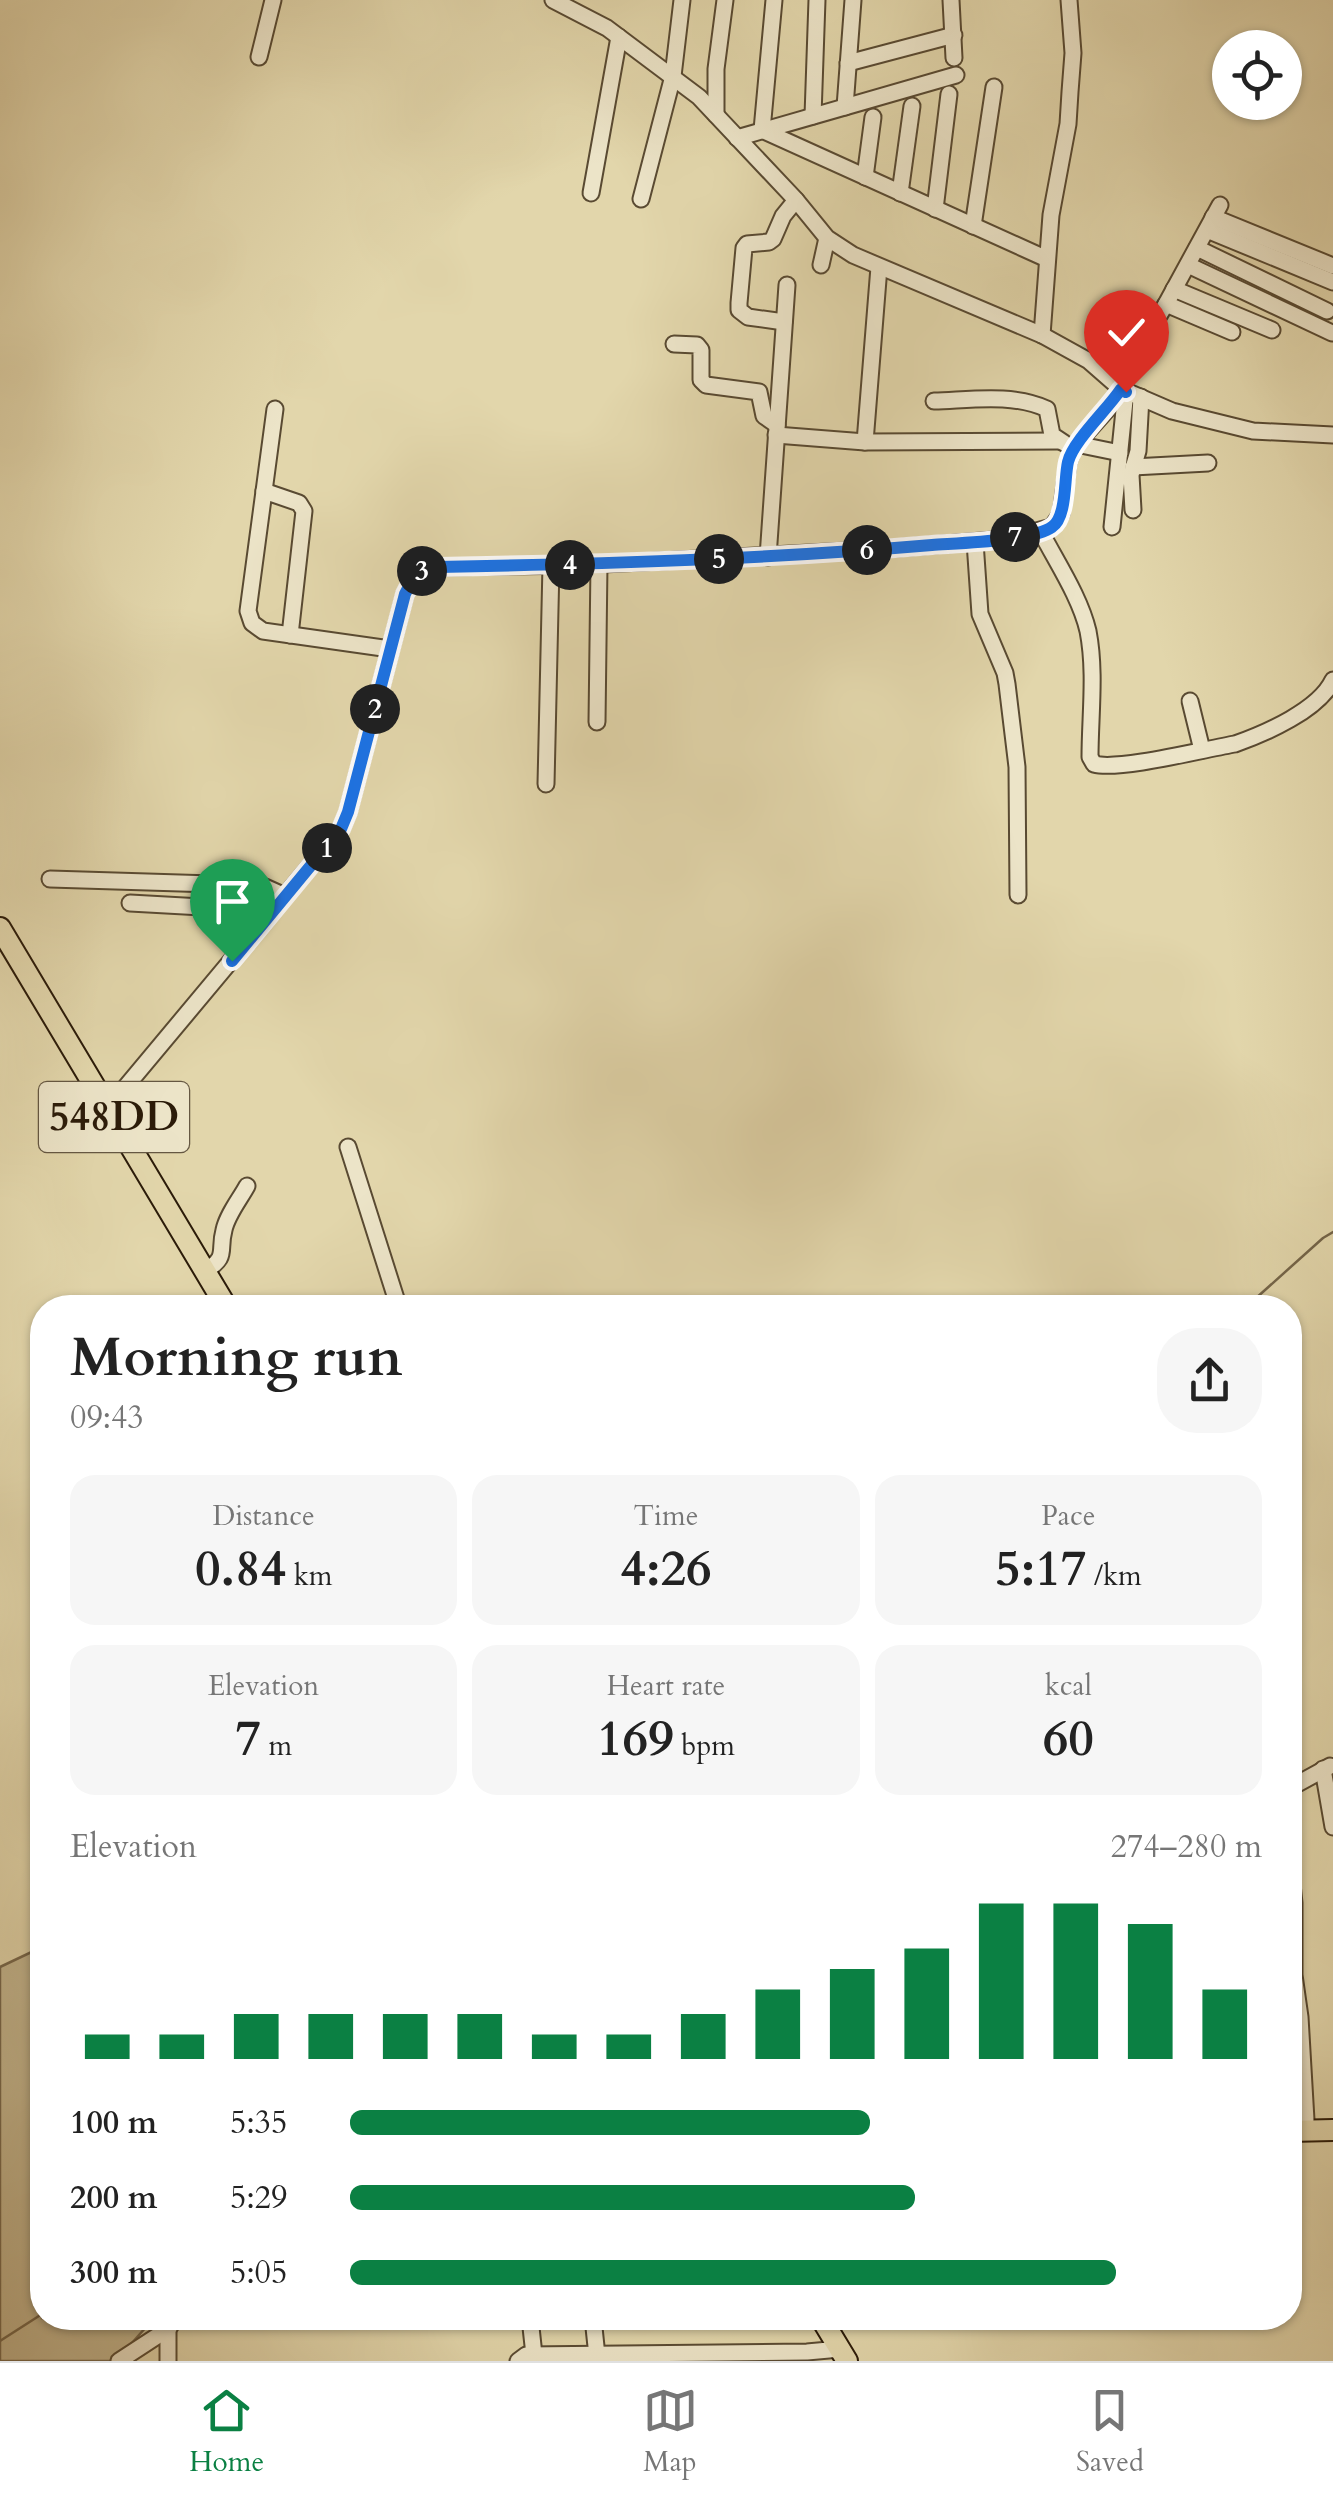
<!DOCTYPE html>
<meta charset="utf-8">
<style>
:root{--surface:#fff;--page:#f6f6f6;--text:#222;--muted:#767676;--line:#e0e0e0;--accent:#0b8043}
body{margin:0;font-family:Cardo,serif;background:var(--page);color:var(--text);height:100vh;display:flex;flex-direction:column;font-size:38px;white-space:nowrap}
*{box-sizing:border-box;margin:0}
p{font-size:32px;color:var(--muted)}
.icon{flex:none;width:55px;height:55px;fill:none;stroke:currentColor;stroke-width:2;stroke-linecap:round;stroke-linejoin:round}
.map{position:relative;flex:1;overflow:hidden}
.details{position:absolute;left:30px;top:1295px;width:1272px;height:1035px;display:flex;flex-direction:column;background:var(--surface);border-radius:40px;box-shadow:0 2px 8px #0004}
.details>*{flex:none}
.tools{position:absolute;left:1212px;top:30px;display:grid;gap:20px}
.tools a{display:grid;place-items:center;width:90px;height:90px;border-radius:50%;background:var(--surface);box-shadow:0 2px 8px #0004;font-size:50px}
.pin{position:absolute;display:grid;place-items:center;width:85px;height:85px;color:#fff;margin:-102px -42px;border-radius:50% 50% 50% 0;rotate:-45deg;box-shadow:0 0 10px #0007}
.pin .icon{rotate:45deg}
.km{position:absolute;width:50px;height:50px;margin:-25px;border-radius:50%;background:#222;color:#fff;font-size:28px;line-height:50px;text-align:center}
.round{display:grid;place-items:center;flex:none;width:105px;height:105px;border-radius:40px;background:var(--page)}
.headline{display:flex;align-items:center;justify-content:space-between;height:170px;padding:0 40px}
h1{font-size:55px;font-weight:800;line-height:75px}
.metrics{display:grid;grid-template-columns:repeat(3,1fr);gap:15px;height:170px;padding:10px 40px}
.metrics div{display:grid;align-content:center;border-radius:25px;background:var(--page);text-align:center}
.metrics b{font-size:50px;font-weight:800}
.metrics small{font-size:28px;font-weight:400}
.metrics p{font-size:28px}
.chart{height:280px;padding:20px 40px}
.chart p{display:flex;justify-content:space-between}
.chart svg{width:100%;height:180px;margin-top:10px;stroke:var(--accent);stroke-width:6}
ul{padding:0 40px;list-style:none;font-size:32px}
li{display:grid;grid-template-columns:160px 120px 1fr;align-items:center;height:75px}
li i{height:25px;border-radius:12px;background:var(--accent)}
.dock{display:flex;justify-content:space-around;align-items:center;height:140px;border-top:2px solid var(--line);background:var(--surface);font-size:28px;color:var(--muted)}
.dock a{display:grid;justify-items:center;gap:5px}
.dock .current{color:var(--accent)}
.map>svg:first-child{display:block}
.green{fill:#c3b68f;stroke:#77684c;stroke-width:2.5}
.lines{fill:none;stroke-linecap:round;stroke-linejoin:round}
.stream{stroke:#746549;stroke-width:2.5}
.minor-casing{stroke:#594a32;stroke-width:19}
.highway-casing{stroke:#2b1b09;stroke-width:24}
.minor{stroke:#ece4c8;stroke-width:15}
.highway{stroke:#e2d6ab;stroke-width:20}
.route-casing{stroke:#fff;stroke-width:20}
.route{stroke:#1a73e8;stroke-width:12}
.labels{text-anchor:middle;dominant-baseline:central;stroke-width:8;stroke-linejoin:round;paint-order:stroke}
.shield{fill:#ece4c8;stroke:#655742;stroke-width:2.5}
.shield-label{font-size:40px;font-weight:bold;fill:#2b1b09}
</style>
<div class="map">
<svg width="1333" height="2361" viewBox="0 0 1333 2361">
<rect width="100%" height="100%" fill="#e2d6ab"/>
<filter id="stains"><feTurbulence type="fractalNoise" baseFrequency=".002" numOctaves="4"/><feColorMatrix values="0 0 0 0 .2 0 0 0 0 .09 0 0 0 0 .02 0 0 0 .5 -.17"/></filter>
<radialGradient id="worn" r=".72"><stop offset=".6" stop-color="#630" stop-opacity="0"/><stop offset="1" stop-color="#630" stop-opacity=".3"/></radialGradient>
<!-- green -->
<polygon class="green" points="42,1947 42,2318 154,2318 116,2361 0,2361 0,1967"/>
<g class="lines">
<!-- stream -->
<g class="stream">
<polyline points="1245,1308 1323,1238 1333,1232"/>
<polyline points="0,2341 42,2314"/>
</g>
<!-- minor casing -->
<g class="minor-casing">
<g id="minor">
<polyline points="553,0 607,28 699,97 796,200 827,238 853,255 1042,335 1089,361 1121,389 1172,411 1253,431 1333,435"/>
<polyline points="774,0 762,130 1047,259"/>
<polyline points="951,0 954,58"/>
<polyline points="259,57 273,0"/>
<polyline points="848,63 954,35"/>
<polyline points="845,107 853,0"/>
<polyline points="716,115 716,69 725,0"/>
<polyline points="813,116 817,0"/>
<polyline points="737,138 956,75"/>
<polyline points="865,177 873,117"/>
<polyline points="591,193 619,37"/>
<polyline points="900,193 912,106"/>
<polyline points="641,199 673,76 682,0"/>
<polyline points="935,209 949,94"/>
<polyline points="1213,217 1333,266"/>
<polyline points="973,226 994,87"/>
<polyline points="1207,230 1333,282"/>
<polyline points="1197,248 1327,311"/>
<polyline points="821,265 827,238"/>
<polyline points="1188,265 1332,333"/>
<polyline points="1174,289 1272,330"/>
<polyline points="1166,304 1232,332"/>
<polyline points="784,322 748,317 739,310 739,303 744,248 747,244 769,242 773,239 783,216 796,200"/>
<polyline points="1042,335 1051,215 1068,124 1070,92 1073,53 1069,0"/>
<polyline points="674,344 697,345 701,350 701,380 706,385 759,392 764,416 777,425"/>
<path d="M 934,401 C 970,400 1013,393 1047,409 L 1052,435 L 1064,443"/>
<polyline points="275,409 248,611 252,623 263,631 390,649"/>
<polyline points="776,435 865,442 1059,441"/>
<polyline points="865,442 879,267"/>
<polyline points="1076,444 1120,453"/>
<polyline points="1133,467 1208,463"/>
<polyline points="264,491 299,503 304,511 290,635"/>
<polyline points="1133,510 1131,475 1138,451 1141,397"/>
<polyline points="1112,527 1126,391"/>
<path d="M 1041,532 C 1057,563 1080,597 1088,631 C 1096,672 1090,716 1090,757 L 1094,764 C 1119,771 1205,749 1235,744 C 1266,733 1319,710 1333,680"/>
<polyline points="975,542 980,614 1005,673 1007,684 1017,767 1018,895"/>
<polyline points="768,557 787,285"/>
<polyline points="1190,701 1202,750"/>
<polyline points="597,722 599,564"/>
<polyline points="546,784 551,565"/>
<polyline points="50,879 245,885 265,887 285,896"/>
<polyline points="130,903 272,911"/>
<polyline points="108,1108 341,829 348,812 405,594 416,573 437,567 585,565 884,549 1006,539 1052,527 1061,514 1068,463 1073,448 1107,410 1121,389 1142,344 1166,304 1220,205"/>
<polyline points="348,1147 399,1308"/>
<path d="M 205,1271 C 229,1256 218,1252 224,1230 C 227,1215 240,1199 247,1186"/>
<polyline points="1323,1769 1333,1827"/>
<polyline points="1290,1788 1330,1766"/>
<polyline points="1290,1865 1294,1903 1294,1975 1300,2017 1306,2120"/>
<polyline points="530,2318 534,2355"/>
<polyline points="593,2318 597,2356"/>
<polyline points="119,2361 168,2329 176,2318"/>
<polyline points="168,2361 168,2329"/>
<polyline points="518,2361 526,2355 807,2352 840,2349"/>
</g>
</g>
<!-- highway casing -->
<g class="highway-casing">
<g id="highway">
<polyline points="0,928 227,1308"/>
<polyline points="1290,2131 1333,2130"/>
<polyline points="821,2318 847,2361"/>
</g>
</g>
<!-- minor -->
<use href="#minor" class="minor"/>
<!-- highway -->
<use href="#highway" class="highway"/>
</g>
<g class="lines">
<!-- route casing -->
<g class="route-casing">
<path id="route" d="M 232,961 L 341,829 L 348,812 L 405,594 L 416,573 L 438,567 C 602,564 767,559 932,545 C 958,543 1032,541 1052,527 C 1067,517 1064,479 1068,462 C 1073,441 1107,410 1121,389 L 1126,392"/>
</g>
<!-- route -->
<use href="#route" class="route"/>
</g>
<g class="labels">
<!-- shield labels -->
<rect class="shield" x="39" y="1082" width="150" height="70" rx="8"/>
<g class="shield-label">
<text x="114" y="1117">548DD</text>
</g>
</g>
<rect width="100%" height="100%" filter="url(#stains)"/>
<rect width="100%" height="100%" fill="url(#worn)"/>
</svg>
<div class="tools">
<a><svg class="icon" aria-label="locate" viewBox="0 0 24 24"><circle cx="12" cy="12" r="6"/><path d="M12 2v4M12 18v4M2 12h4M18 12h4"/></svg></a>
</div>
<div class="pin" style="left:232px;top:961px;background:#1e9e55"><svg class="icon" aria-label="arrive" viewBox="0 0 24 24"><path d="M6 21V4h12l-3 4 3 4H6"/></svg></div>
<div class="pin" style="left:1126px;top:392px;background:#d93025"><svg class="icon" aria-label="check" viewBox="0 0 24 24"><path d="M5 12l5 5 9-10"/></svg></div>
<b class="km" style="left:327px;top:848px">1</b>
<b class="km" style="left:375px;top:709px">2</b>
<b class="km" style="left:422px;top:571px">3</b>
<b class="km" style="left:570px;top:565px">4</b>
<b class="km" style="left:719px;top:559px">5</b>
<b class="km" style="left:867px;top:550px">6</b>
<b class="km" style="left:1015px;top:537px">7</b>
<section class="details">
<div class="headline"><div><h1>Morning run</h1><p>09:43</p></div><a class="round"><svg class="icon" aria-label="share" viewBox="0 0 24 24"><path d="M12 15V3M7 8l5-5 5 5M5 13v7h14v-7"/></svg></a></div>
<div class="metrics">
<div><p>Distance</p><b>0.84<small> km</small></b></div>
<div><p>Time</p><b>4:26</b></div>
<div><p>Pace</p><b>5:17<small> /km</small></b></div>
</div>
<div class="metrics">
<div><p>Elevation</p><b>7<small> m</small></b></div>
<div><p>Heart rate</p><b>169<small> bpm</small></b></div>
<div><p>kcal</p><b>60</b></div>
</div>
<div class="chart"><p><span>Elevation</span>274–280 m</p>
<svg viewBox="0 0 160 44" preserveAspectRatio="none"><path d="M5 44V38M15 44V38M25 44V33M35 44V33M45 44V33M55 44V33M65 44V38M75 44V38M85 44V33M95 44V27M105 44V22M115 44V17M125 44V6M135 44V6M145 44V11M155 44V27"/></svg>
</div>
<ul>
<li><b>100 m</b>5:35<i style="width:57%"></i></li>
<li><b>200 m</b>5:29<i style="width:62%"></i></li>
<li><b>300 m</b>5:05<i style="width:84%"></i></li>
</ul>
</section>
</div>
<nav class="dock">
<a class="current"><svg class="icon" aria-label="home" viewBox="0 0 24 24"><path d="M3 11l9-7 9 7M6 9v11h12V9"/></svg>Home</a>
<a><svg class="icon" aria-label="map" viewBox="0 0 24 24"><path d="M3 6l6-2 6 2 6-2v14l-6 2-6-2-6 2zM9 4v14M15 6v14"/></svg>Map</a>
<a><svg class="icon" aria-label="saved" viewBox="0 0 24 24"><path d="M7 4h10v16l-5-4-5 4z"/></svg>Saved</a>
</nav>
